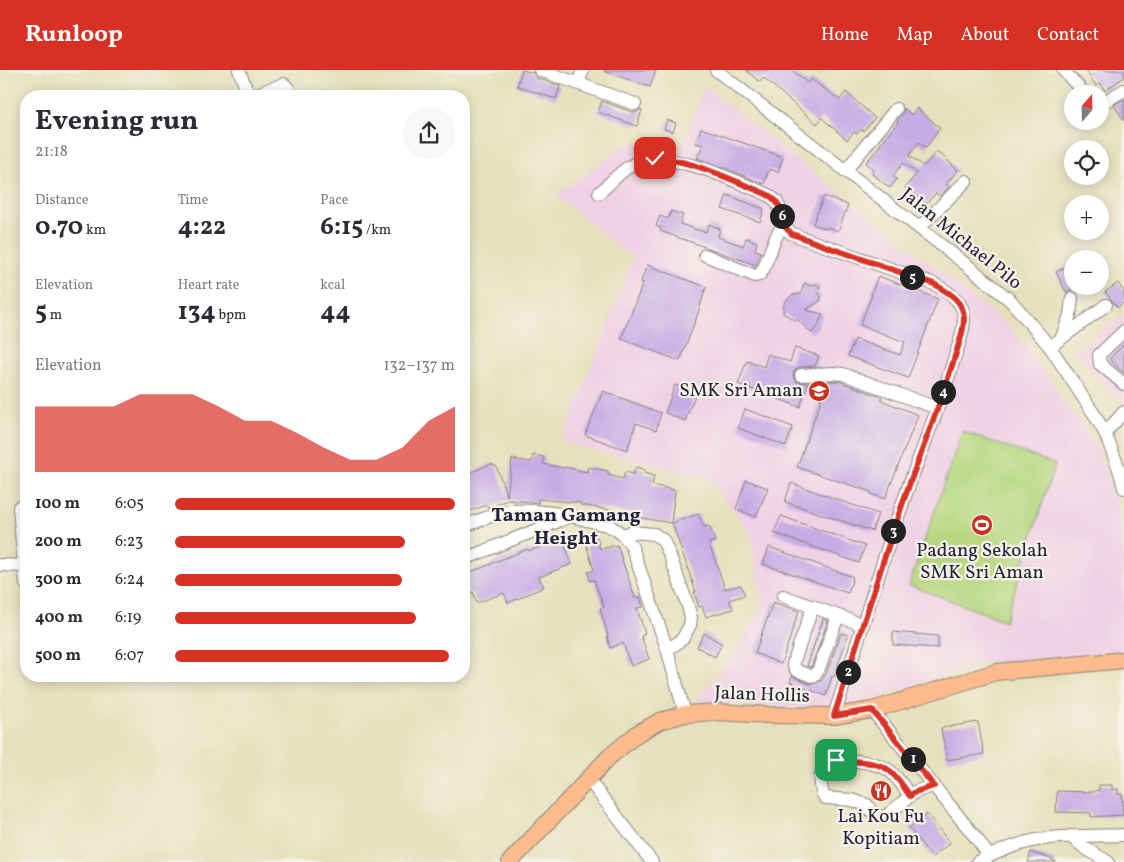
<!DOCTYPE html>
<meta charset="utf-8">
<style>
:root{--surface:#fff;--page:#f7f7f7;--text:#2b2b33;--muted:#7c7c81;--accent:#d93025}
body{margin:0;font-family:Vollkorn,serif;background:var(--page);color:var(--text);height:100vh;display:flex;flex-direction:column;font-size:19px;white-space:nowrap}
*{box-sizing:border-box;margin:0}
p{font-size:16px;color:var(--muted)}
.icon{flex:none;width:28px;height:28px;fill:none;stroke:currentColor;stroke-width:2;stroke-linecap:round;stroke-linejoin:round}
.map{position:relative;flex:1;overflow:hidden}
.side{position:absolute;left:20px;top:20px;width:450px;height:592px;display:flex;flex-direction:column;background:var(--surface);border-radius:20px;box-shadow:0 2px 12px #0003}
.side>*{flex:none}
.needle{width:32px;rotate:20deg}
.tools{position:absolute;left:1064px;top:15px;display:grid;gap:10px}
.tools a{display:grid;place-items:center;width:45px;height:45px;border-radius:50%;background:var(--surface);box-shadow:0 2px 12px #0003;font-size:25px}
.pin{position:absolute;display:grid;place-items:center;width:42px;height:42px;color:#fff;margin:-21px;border-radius:10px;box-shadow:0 2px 8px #0006}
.km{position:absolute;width:25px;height:25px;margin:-12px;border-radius:50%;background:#222;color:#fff;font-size:14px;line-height:25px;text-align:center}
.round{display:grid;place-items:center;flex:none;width:52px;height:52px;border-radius:26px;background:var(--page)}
.summary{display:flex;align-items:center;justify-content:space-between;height:85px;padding:0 15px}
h1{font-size:28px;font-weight:700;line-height:38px}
.figures{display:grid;grid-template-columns:repeat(3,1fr);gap:8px;height:85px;padding:5px 15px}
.figures div{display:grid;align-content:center}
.figures b{font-size:25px;font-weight:700}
.figures small{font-size:14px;font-weight:400}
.figures p{font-size:14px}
.chart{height:140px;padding:10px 15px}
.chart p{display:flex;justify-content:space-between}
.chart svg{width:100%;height:90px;margin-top:5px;fill:var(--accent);opacity:.7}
ul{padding:0 15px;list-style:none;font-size:16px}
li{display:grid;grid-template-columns:80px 60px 1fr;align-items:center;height:38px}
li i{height:12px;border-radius:6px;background:var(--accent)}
header{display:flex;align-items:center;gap:30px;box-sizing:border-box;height:70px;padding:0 25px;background:var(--accent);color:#fff}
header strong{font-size:24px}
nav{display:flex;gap:28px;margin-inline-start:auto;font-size:18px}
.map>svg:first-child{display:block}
.built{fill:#f0d0e5}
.green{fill:#b6d77f;stroke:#6c7c5d}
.building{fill:#c6abe5}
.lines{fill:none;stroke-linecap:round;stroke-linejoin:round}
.minor-casing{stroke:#84817c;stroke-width:14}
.major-casing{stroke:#84817c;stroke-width:18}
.minor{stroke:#fff;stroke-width:12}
.major{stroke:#fbbb8c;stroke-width:16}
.route-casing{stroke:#fff;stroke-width:10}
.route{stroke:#d93025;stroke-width:6}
.labels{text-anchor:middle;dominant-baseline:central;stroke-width:4.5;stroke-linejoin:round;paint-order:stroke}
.street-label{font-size:19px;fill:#22223b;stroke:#f7f3e8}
.poi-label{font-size:19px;fill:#22223b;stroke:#f7f3e8}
.neighbourhood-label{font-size:20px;font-weight:bold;fill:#22223b;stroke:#f7f3e8}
</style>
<header>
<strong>Runloop</strong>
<nav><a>Home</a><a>Map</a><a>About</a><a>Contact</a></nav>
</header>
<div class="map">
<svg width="1124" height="792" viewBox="0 0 1124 792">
<rect width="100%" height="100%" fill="#f7f3e8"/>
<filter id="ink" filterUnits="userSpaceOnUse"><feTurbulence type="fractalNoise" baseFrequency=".02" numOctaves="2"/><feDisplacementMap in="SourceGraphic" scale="10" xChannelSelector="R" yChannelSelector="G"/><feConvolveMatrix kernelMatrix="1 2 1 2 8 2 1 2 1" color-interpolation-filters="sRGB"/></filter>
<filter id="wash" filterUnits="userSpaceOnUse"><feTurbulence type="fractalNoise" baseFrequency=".0096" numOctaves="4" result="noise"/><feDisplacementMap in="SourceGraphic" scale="20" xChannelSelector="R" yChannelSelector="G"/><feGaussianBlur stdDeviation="1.12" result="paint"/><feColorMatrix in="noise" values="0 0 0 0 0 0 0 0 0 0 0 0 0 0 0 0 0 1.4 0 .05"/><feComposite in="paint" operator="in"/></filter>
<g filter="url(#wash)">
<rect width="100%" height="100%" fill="#e7e0bc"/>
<!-- built -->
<g class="built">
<polygon points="704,16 999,248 1023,271 1097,378 1119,439 1124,483 1124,581 975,594 854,636 826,639 695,633 723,598 762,539 750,461 708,408 562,372 633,188 556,125 629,72 681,80"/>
<polygon points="1124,245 1124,334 1073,281"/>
</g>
<!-- green -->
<polygon class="green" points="962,361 1055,394 1005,551 909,515"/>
<g id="blocks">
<!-- building -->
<g class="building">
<polygon points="522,0 533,3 537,8 560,16 556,29 517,16"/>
<polygon points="604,0 656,0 650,17 604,1"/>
<polygon points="746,0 792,0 808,13 811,9 840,30 846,22 875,48 863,61 861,59 857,64 854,62 847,70 822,48 817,54 764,8 760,12"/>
<polygon points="1086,0 1124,0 1124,7 1105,21 1100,13 1096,16"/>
<polygon points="1124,29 1124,51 1114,35"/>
<polygon points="602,31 632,42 637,42 641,39 642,40 637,56 598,42"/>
<polygon points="904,38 911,45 917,38 940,58 926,78 919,72 909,86 924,96 937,81 958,100 946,114 949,117 940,126 936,123 926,134 905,118 917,103 903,93 893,106 897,109 890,118 872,104 874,100 866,93 898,52 897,51 903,44"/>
<polygon points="667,50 676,53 673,62 664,59"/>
<polygon points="701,58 783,87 778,102 769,99 764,114 723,97 697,88 703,75 695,73"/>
<polygon points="727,125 764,139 760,152 722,139"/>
<polygon points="824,126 848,135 838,161 828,157 827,159 813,154"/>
<polygon points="671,141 683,145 680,154 697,160 706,162 709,154 720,159 718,167 735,173 743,176 746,168 757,172 755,180 761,182 756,195 660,161 661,158 656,156 660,146 668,149"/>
<polygon points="1072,194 1072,219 1066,222 1056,202"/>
<polygon points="647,195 706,217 697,246 680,291 621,269 643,213 641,212"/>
<polygon points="878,206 938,229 908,308 848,286 855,269 900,285 905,272 860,255 872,225 871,224"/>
<polygon points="804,213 811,216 815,214 820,216 818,223 821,226 820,231 806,240 823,244 817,258 811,263 798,250 794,250 783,243 784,233 792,225 801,224"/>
<polygon points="1118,213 1124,222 1124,232 1118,238 1105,222"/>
<polygon points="1124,274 1124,303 1109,289"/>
<polygon points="795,278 819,286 815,296 800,297 796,299 794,302 793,306 797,312 808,313 800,337 738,314 747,291 764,297 768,284 790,292"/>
<polygon points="832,311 841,312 882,327 881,330 918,345 885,429 871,424 871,422 797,397 821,330 820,329 826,312"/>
<polygon points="675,315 696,323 685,351 665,343"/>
<polygon points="603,321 661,343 656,360 636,353 627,380 585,365"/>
<polygon points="745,339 793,357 786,376 738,358"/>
<polygon points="533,385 544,387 543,394 564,398 565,397 587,402 588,397 608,401 608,405 623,409 625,402 633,404 636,397 645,400 644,403 654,406 652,415 675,420 671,453 635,447 636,444 580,435 581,433 538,429 538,433 508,430 488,438 487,435 464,443 464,405 491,394 496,396 507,426 512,389 532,392"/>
<polygon points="746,410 768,418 756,447 736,439"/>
<polygon points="791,413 878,444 872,461 785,432"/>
<polygon points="698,444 704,457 709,456 715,471 709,473 725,519 741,515 745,525 729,530 733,539 706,547 702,536 699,537 694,522 696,522 672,453"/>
<polygon points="781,446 865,476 859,493 774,463"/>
<polygon points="593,462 595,469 597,468 600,479 617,475 635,528 640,527 643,537 637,538 645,564 641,566 649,589 631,596 623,573 610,578 607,566 608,566 600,538 604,537 594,510 590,511 588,502 594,500 583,464"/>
<polygon points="562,469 572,494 539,507 544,517 508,533 504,523 477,533 473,522 469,523 464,510 464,504 492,494 492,493 528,479 529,481"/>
<polygon points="769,477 853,507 848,523 763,494"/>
<polygon points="773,532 799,541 781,594 755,583"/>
<polygon points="823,549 828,551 811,597 807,596"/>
<polygon points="893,562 938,566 938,578 893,575"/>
<polygon points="704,563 722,574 715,587 697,577"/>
<polygon points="841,563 848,565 834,607 832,606 826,626 790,612 792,606 809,614 817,613 822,610 826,604"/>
<polygon points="978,652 984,684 947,690 941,658"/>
<polygon points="1099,715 1112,715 1112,720 1118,719 1118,724 1122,724 1123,745 1091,747 1091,743 1056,742 1057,721 1094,722 1094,721 1099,720"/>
<polygon points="927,744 950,773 932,787 909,758"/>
<polygon points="1031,782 1056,791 1056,792 1028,792"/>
</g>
</g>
</g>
<g filter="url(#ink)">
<use href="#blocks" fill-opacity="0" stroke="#84817c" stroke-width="1"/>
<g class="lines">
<!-- minor casing -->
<g class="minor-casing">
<g id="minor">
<polyline points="239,0 249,26"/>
<polyline points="540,0 635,34"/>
<polyline points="716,0 968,196 1011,231 1050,277 1094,344 1105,363 1119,399 1124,418"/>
<polyline points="1063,0 1085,24"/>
<polyline points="578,13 583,0"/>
<polyline points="251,26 284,14 288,18 290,26"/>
<polyline points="1100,33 1104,32 1124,20"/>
<polyline points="845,101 896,39"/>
<path d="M 599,123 C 612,112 625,95 642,91 C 674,82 733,110 764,123 L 770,126 L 776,131 L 779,137 L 786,158 L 789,162 L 800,167 L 934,214 C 948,222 964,230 964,249 C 964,261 959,274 955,286 C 943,327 927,367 912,407 C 883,486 860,566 834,646"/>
<polyline points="919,158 966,111"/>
<polyline points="705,185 755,206 759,205 763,200 775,169 784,152"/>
<polyline points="1124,261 1099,285 1100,294 1124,314"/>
<polyline points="1062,267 1070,245 1072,228"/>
<polyline points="1050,277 1106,235"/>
<polyline points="801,305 832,303 843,304 937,338"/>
<polyline points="1105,363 1124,342"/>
<path d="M 464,456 C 479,451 495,443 511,441 C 538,439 565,444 591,451 C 598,453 607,454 613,458 C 621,462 627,469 632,477 L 667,579 L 685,644"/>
<polyline points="622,465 633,462 654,464 663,470 670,486 688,536 691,548 690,555 683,568 676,574 667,579"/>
<polyline points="464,488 467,488 571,446"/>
<polyline points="0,495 24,496 19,437"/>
<polyline points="24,496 26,514"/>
<polyline points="783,526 863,555"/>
<polyline points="813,536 793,594 796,600 811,606 815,605 818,601 838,546"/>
<polyline points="872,640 977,769 989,786"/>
<polyline points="588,709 652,792"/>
<path d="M 910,726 L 885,747 L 878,746 L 871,741 L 867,735 L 852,730 L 825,728 C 822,724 822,721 821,716 C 820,705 821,700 828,691 C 845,689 877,691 890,701 C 898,708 904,717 910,726 L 915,722 L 934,715"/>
<polyline points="1070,766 1085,778 1108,792"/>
<path d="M 977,792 C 997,782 1020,772 1043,769 C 1069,765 1097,766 1124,765"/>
</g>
</g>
<!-- major casing -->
<g class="major-casing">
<polyline id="major" points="510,792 609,687 638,663 660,651 685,644 716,642 769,645 834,646 872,640 996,602 1124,590"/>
</g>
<!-- minor -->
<use href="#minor" class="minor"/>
<!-- major -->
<use href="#major" class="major"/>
</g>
</g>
<g class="lines" filter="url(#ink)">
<!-- route casing -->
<g class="route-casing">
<path id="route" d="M 655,88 C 693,90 729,109 764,123 L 770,126 L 776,131 L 779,136 L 786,158 L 792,164 L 836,180 L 934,214 C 948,222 964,230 964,249 C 964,261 959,274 955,286 C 943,326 928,365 913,404 C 884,484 860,565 834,646 L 872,640 L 934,716 L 915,722 L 910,726 C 904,717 898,708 890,701 C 876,690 853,692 836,690"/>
</g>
<!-- route -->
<use href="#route" class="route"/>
</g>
<!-- icons -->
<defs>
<g id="school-disc" transform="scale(1.125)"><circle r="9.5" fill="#c8321e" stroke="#f7f3e8"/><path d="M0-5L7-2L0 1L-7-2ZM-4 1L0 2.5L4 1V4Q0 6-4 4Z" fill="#fff"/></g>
<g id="stadium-disc" transform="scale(1.125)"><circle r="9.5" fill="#c8321e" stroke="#f7f3e8"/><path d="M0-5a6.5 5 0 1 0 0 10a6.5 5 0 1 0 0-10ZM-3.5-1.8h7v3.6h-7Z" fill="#fff"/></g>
<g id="restaurant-disc" transform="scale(1.125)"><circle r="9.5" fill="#c8321e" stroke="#f7f3e8"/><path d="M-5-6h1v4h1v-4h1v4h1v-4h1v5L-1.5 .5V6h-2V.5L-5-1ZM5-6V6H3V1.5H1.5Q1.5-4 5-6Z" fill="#fff"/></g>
</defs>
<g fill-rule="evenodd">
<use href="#school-disc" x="819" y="321"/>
<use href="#stadium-disc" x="982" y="455"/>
<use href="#restaurant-disc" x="881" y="721"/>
</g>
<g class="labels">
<!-- street labels -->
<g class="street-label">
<text transform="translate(961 169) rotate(39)">Jalan Michael Pilo</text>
<text transform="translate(762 625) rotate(2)">Jalan Hollis</text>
</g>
<!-- poi labels -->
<g class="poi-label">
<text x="803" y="321" text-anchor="end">SMK Sri Aman</text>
<text x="982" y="481">Padang Sekolah<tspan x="982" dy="22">SMK Sri Aman</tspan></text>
<text x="881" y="747">Lai Kou Fu<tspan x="881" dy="22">Kopitiam</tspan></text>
</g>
<!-- neighbourhood labels -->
<g class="neighbourhood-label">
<text x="566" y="446">Taman Gamang<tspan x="566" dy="23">Height</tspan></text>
</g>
</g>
</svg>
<div class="tools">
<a><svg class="needle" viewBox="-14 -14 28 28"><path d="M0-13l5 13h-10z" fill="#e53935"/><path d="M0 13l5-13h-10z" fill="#7c7c81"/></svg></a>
<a><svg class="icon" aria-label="locate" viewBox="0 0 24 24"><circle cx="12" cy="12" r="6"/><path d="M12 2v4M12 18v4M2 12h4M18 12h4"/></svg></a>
<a>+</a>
<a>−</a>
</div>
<div class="pin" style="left:836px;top:690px;background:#1e9e55"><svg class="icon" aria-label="arrive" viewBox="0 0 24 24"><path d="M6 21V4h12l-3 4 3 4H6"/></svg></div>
<div class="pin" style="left:655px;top:88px;background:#d93025"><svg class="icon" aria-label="check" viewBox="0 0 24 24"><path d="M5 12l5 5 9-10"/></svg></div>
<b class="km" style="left:913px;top:689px">1</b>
<b class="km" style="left:848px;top:602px">2</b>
<b class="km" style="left:893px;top:461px">3</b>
<b class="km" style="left:943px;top:322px">4</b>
<b class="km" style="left:912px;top:207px">5</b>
<b class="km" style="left:782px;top:146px">6</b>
<section class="side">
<div class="summary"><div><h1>Evening run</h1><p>21:18</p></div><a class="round"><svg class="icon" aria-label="share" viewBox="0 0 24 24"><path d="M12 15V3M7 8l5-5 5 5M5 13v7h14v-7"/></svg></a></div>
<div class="figures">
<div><p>Distance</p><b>0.70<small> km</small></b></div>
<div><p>Time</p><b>4:22</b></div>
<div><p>Pace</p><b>6:15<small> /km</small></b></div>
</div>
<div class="figures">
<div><p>Elevation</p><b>5<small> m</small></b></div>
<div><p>Heart rate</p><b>134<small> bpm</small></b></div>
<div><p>kcal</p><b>44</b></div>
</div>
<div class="chart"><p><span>Elevation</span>132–137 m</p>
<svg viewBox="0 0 160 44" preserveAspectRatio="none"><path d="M0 44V12L10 12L20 12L30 12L40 6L50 6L60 6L70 12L80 19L90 19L100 25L110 32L120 38L130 38L140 32L150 19L160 12V44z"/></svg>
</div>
<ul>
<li><b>100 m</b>6:05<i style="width:100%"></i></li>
<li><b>200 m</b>6:23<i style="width:82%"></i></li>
<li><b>300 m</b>6:24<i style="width:81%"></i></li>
<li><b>400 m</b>6:19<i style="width:86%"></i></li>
<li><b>500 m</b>6:07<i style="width:98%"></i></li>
</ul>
</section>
</div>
